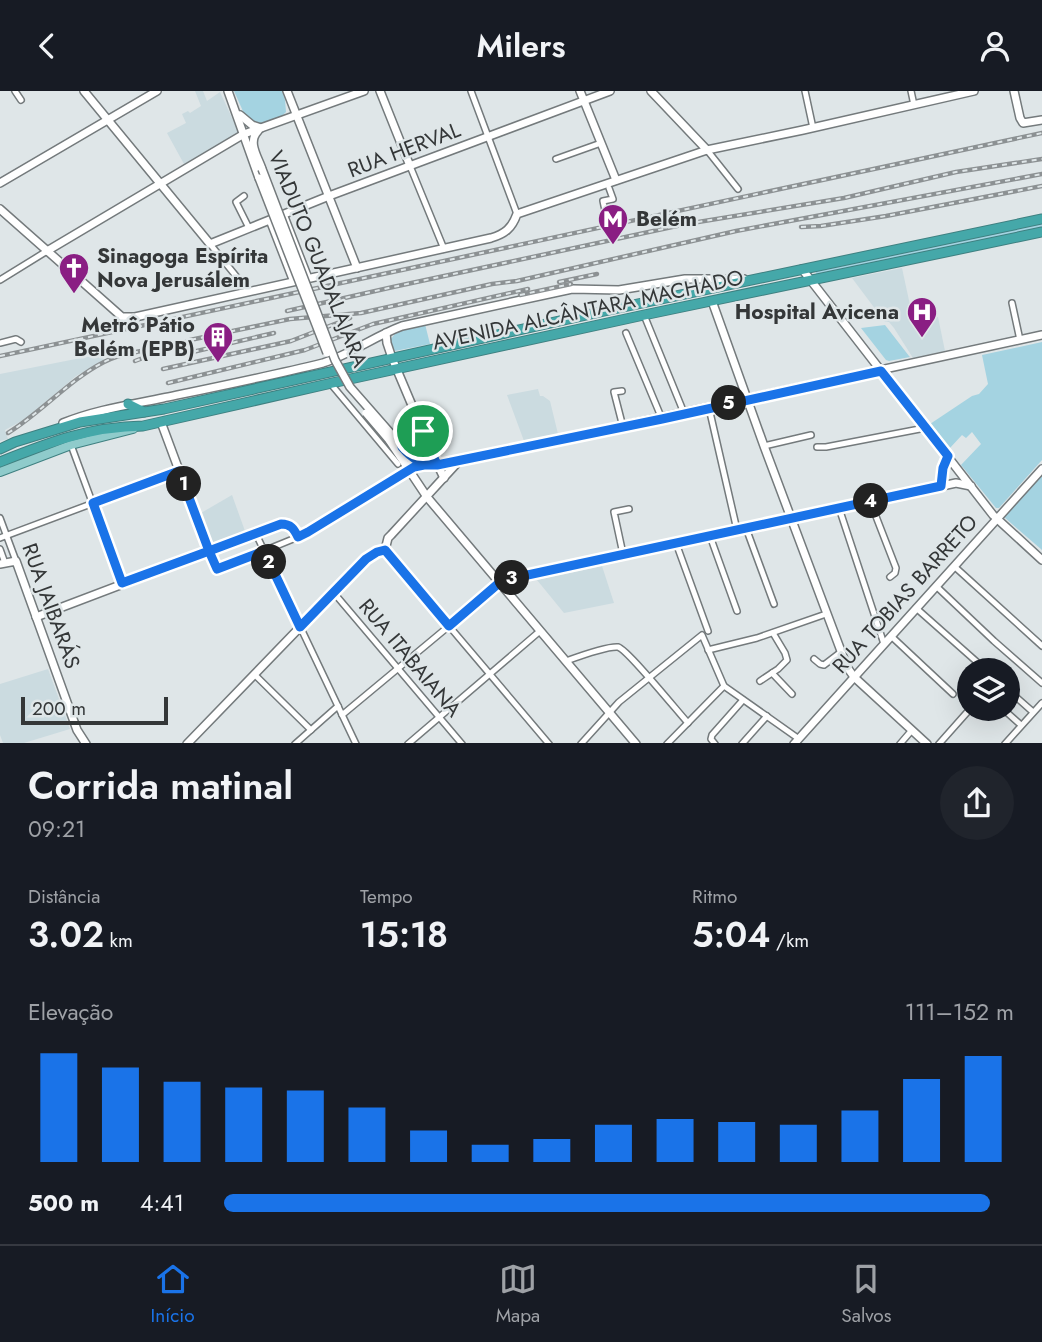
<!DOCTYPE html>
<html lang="pt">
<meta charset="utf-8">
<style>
:root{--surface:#171b24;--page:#20242c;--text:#f1f3f6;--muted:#9ea1a6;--line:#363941;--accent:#1a73e8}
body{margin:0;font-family:Jost,sans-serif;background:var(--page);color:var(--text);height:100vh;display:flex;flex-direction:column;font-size:26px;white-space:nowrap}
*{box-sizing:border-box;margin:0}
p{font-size:23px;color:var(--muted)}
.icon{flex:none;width:38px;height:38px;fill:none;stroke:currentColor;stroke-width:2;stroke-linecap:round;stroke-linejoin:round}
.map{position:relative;height:652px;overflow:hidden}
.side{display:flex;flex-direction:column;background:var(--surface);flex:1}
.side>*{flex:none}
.controls{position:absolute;left:957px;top:567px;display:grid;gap:14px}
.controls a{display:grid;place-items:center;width:63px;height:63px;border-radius:50%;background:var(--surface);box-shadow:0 7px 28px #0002;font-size:35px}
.scale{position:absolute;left:21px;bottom:18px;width:147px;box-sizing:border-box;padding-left:7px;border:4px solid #343738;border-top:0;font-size:19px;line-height:24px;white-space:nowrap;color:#343738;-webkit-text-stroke:5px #dfe6e8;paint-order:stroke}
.pin{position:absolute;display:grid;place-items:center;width:60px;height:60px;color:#fff;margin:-30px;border:4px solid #fff;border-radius:50%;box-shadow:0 2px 7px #0007}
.km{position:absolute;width:35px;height:35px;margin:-18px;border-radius:50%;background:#222;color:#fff;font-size:19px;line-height:35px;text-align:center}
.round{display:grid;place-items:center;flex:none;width:74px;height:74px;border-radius:37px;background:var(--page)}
.overview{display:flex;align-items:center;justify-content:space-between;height:119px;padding:0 28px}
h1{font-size:38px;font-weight:600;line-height:52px}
.metrics{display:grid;grid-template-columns:repeat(3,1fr);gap:10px;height:119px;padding:7px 28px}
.metrics div{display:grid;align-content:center}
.metrics b{font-size:35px;font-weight:600}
.metrics small{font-size:19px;font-weight:400}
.metrics p{font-size:19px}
.chart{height:196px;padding:14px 28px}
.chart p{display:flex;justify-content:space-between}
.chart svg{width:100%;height:126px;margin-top:7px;stroke:var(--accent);stroke-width:6}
ul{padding:0 28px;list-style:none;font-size:23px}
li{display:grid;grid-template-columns:112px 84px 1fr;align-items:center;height:52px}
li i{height:18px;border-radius:9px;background:var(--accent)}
header{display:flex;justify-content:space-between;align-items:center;height:91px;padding:0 28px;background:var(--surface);font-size:32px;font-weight:600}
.dock{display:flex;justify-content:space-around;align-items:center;height:98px;border-top:2px solid var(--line);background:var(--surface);font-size:19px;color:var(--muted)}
.dock a{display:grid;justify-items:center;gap:4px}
.dock .active{color:var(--accent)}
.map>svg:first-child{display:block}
.built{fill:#cbdbe0}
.green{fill:#a4d3e1}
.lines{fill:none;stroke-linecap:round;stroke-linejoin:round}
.street-casing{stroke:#747a7c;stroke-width:8}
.secondary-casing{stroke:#747a7c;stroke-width:10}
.primary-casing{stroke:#3f8081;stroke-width:10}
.highway-casing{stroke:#3f8081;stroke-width:11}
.street{stroke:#fff;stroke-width:5}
.secondary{stroke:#fff;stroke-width:7}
.primary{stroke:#8fcbcb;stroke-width:8}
.highway{stroke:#45a8a9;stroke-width:9}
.rail-casing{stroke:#8c9193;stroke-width:4.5}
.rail{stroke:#dfe6e8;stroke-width:2;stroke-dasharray:5;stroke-linecap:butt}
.secondary-bridge-casing{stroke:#747a7c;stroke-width:10;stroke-linecap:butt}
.secondary-bridge{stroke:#fff;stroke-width:7}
.route-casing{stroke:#fff;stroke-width:14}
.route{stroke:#1a73e8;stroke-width:9}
.labels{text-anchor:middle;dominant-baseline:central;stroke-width:5;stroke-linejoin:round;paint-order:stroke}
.street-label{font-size:21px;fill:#343738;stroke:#dfe6e8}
.poi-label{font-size:21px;font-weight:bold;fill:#343738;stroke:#dfe6e8;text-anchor:start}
</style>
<header><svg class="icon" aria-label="back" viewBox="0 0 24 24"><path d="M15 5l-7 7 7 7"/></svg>Milers<svg class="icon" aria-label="person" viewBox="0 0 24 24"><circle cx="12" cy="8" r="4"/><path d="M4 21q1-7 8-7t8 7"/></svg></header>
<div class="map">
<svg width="1042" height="653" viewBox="0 0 1042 653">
<rect width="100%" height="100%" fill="#dfe6e8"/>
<!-- built -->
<g class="built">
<polygon points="195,0 203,0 207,10 220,1 238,40 237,43 184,73 167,42 186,32 182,23 188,20 190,22 201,15"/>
<polygon points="902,177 913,228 938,226 945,260 913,267 894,237 889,231 885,231 852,187"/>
<polygon points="101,263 104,270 76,285 27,327 5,339 8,348 0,350 0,283"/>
<polygon points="538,298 540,305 543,305 550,310 558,343 524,350 507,304"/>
<polygon points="232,404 245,440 214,452 211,450 201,422"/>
<polygon points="602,475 614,512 564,522 537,489"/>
<polygon points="48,578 70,638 24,652 3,652 0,644 0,593"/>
</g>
<!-- green -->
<g class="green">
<polygon points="234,0 282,0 285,9 286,21 282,25 258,33 246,27"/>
<polygon points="1042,132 1042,138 817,185 815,179"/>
<polygon points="425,233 430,253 395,260 391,253 391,248 397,240"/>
<polygon points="885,234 909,265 910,266 889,270 886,269 861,237"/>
<polygon points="1042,251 1042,369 999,417 996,417 961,374 981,353 972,341 966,347 962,344 949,358 930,333 972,305 979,303 988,293 982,264"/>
<polygon points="1042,384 1042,459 1004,426"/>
</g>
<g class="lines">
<!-- street casing -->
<g class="street-casing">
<g id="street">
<polyline points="15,0 21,9"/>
<polyline points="471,0 517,123"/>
<polyline points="805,0 813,37"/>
<polyline points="911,0 914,14"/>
<polyline points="707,59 738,98"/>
<polyline points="556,68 601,52"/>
<polyline points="410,75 444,158"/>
<polyline points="244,105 236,111 249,137"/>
<polyline points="284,123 309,187"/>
<polyline points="606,124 603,110 613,108 609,97"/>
<polyline points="269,129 293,191"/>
<polyline points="210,153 249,201"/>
<polyline points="0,189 47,160"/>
<polyline points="1012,212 1020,249"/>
<polyline points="644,224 684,322"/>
<polyline points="626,242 662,328"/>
<polyline points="0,252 16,248 21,251"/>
<polyline points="330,292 398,373"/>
<polyline points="622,300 614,301 623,336"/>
<polyline points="709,317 737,439"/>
<polyline points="71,354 122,492"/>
<polyline points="764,355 811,344"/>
<polyline points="817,356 826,356 925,337"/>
<polyline points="941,395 943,377 948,365"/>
<polyline points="870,410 896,477 895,482 890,486"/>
<polyline points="839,417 884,553"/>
<polyline points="0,427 16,470"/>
<polyline points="746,437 774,513"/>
<polyline points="256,443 356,653"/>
<polyline points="710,445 737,520"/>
<polyline points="0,447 179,380"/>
<polyline points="676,452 708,540"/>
<polyline points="0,458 5,472"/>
<polyline points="209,460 217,479 298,446"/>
<polyline points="623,463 614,421 629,418"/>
<polyline points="955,476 1042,555"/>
<polyline points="936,495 994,550 1042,592"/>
<polyline points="334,502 462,653"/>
<polyline points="916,517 986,579"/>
<polyline points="891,545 953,603"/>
<polyline points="708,559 757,547 826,523"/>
<polyline points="814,568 820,573 824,574 841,561"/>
<path d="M 566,570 C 577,566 607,555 618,556 C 627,558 678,621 688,632"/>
<polyline points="772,582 792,603"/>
<polyline points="254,583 311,639"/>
<polyline points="760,590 778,578 787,569 785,562 773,542"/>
<polyline points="1008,599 1033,621"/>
<polyline points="1003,618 1021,634"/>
<polyline points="342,624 449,535 549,653"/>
<polyline points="295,653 338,615"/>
<polyline points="408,653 540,540"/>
<polyline points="581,653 619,611 702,544 724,595 799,648"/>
<polyline points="667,653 724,595"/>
<polyline points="715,653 711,648 712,644 743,609"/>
<polyline points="742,653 767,625"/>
<polyline points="900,653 912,639"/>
<polyline points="939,653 970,618"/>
<polyline points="1005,653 1042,612"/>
</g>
</g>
<!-- secondary casing -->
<g class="secondary-casing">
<g id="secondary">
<polyline points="84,0 210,153 329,105 610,0"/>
<polyline points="228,0 259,87"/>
<polyline points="287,0 357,177"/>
<polyline points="380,0 410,75"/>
<polyline points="580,0 616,89"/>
<polyline points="651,0 707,59"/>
<polyline points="1014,0 1020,27 1023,32 1042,29"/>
<polyline points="240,24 252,34 261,37"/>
<path d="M 258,40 C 247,51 258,66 262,78"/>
<polyline points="0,92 157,0"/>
<path d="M 0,118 L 122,226 L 135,226 L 491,147 C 505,143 512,137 517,123 L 707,59 L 803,39 L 974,0"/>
<polyline points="47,160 244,43 364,0"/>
<polyline points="802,178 993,424 1042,469"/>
<polyline points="712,210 764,355 847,576 854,586 927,653"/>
<polyline points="386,242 387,252 392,267 433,364 444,387"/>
<polyline points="161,331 209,460"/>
<path d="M 63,332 C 95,319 129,314 163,307 C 216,296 270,285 323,272 C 351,263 375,245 402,235 L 572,198 L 619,199 L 685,188 L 744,188"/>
<polyline points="393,345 408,363 426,373"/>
<polyline points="389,349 427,406 636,653"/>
<polyline points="406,358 411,362 422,360 425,355 423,348"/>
<polyline points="385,459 449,535 499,492 509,488 956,392 971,395"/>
<polyline points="385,459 388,447 391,444 459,370"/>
<polyline points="0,473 16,470 77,639 86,653"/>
<path d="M 36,526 L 281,433 C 291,433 294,438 298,446 L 308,441 L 419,374 L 437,374 L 459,370 L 1042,244"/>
<polyline points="187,653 366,468 377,461 385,459"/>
<polyline points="794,653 1042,378"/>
</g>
</g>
<!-- primary casing -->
<g class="primary-casing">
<polyline id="primary" points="0,381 71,354 133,338"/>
</g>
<!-- highway casing -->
<g class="highway-casing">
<g id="highway">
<polyline points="128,313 144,321"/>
<polyline points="0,358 15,351 80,331 164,318 609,219 1042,128"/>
<path d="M 0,371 C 50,351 89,336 143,335 L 332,292 L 644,224 L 1042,141"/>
</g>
</g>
<!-- street -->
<use href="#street" class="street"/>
<!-- secondary -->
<use href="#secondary" class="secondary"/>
<!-- primary -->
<use href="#primary" class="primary"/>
<!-- highway -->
<use href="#highway" class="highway"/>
<!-- rail casing -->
<g class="rail-casing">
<g id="rail">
<polyline points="801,136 821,135 886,125 1042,95"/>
<polyline points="559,191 597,183"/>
<polyline points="520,204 571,193"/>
<polyline points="287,220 393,196 686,133 844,107 956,81 1042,68"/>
<polyline points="184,263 274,242"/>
<polyline points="0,265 1042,42"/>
<polyline points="135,270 190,249 290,228 361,222 492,193 517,190 736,140 1042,83"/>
<polyline points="163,278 291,250 350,227"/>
<polyline points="168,292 305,259 373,233 528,198"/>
<path d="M 8,342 C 42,321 69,289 104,271 C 117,264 132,262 146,259"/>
</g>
</g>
<!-- rail -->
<use href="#rail" class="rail"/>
<!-- secondary-bridge casing -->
<g class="secondary-bridge-casing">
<g id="secondary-bridge">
<polyline points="262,78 335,269 350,296 393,345"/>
<polyline points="259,87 327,262"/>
<polyline points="366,322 389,349"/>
</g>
</g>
<!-- secondary-bridge -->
<use href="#secondary-bridge" class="secondary-bridge"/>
</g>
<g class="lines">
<!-- route casing -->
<g class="route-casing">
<path id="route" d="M 423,340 L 437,374 L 424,374 L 414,376 L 308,441 L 298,446 C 294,438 291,433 281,433 L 209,460 L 179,380 L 93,412 L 122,492 L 209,460 L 217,478 L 264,460 L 300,536 L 366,468 L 377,461 L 385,459 L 449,535 L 499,492 L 509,488 L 941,395 L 943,377 L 948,365 L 881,280 L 662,328 L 437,374 C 422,373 412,368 402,356 L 405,356 L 411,362 L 422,360 L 425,355 L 422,344 L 423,340"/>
</g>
<!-- route -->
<use href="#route" class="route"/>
</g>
<!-- icons -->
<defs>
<g id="metro-pin" transform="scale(1.575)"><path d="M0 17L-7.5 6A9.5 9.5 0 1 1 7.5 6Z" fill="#8a1e83" stroke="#dfe6e8"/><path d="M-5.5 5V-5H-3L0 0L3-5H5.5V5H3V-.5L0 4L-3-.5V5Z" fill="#fff"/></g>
<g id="church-pin" transform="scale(1.575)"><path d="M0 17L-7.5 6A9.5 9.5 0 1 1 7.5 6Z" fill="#8a1e83" stroke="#dfe6e8"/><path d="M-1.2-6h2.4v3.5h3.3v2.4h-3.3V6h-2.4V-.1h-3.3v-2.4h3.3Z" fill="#fff"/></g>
<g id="hospital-pin" transform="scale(1.575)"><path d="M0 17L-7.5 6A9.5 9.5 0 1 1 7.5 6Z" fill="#8a1e83" stroke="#dfe6e8"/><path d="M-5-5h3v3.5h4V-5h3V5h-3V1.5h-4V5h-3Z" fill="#fff"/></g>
<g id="building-pin" transform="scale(1.575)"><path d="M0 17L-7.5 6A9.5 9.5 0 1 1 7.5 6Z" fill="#8a1e83" stroke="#dfe6e8"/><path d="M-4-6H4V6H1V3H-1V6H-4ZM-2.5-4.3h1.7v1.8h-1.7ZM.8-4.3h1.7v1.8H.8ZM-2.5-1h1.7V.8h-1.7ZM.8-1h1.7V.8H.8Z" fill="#fff"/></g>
</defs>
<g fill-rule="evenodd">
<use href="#metro-pin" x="613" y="128"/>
<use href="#church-pin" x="74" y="177"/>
<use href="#hospital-pin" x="922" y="221"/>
<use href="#building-pin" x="218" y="246"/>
</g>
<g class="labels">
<!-- street labels -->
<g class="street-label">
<text transform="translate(404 59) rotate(-21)">RUA HERVAL</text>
<text transform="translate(318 168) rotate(68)">VIADUTO GUADALAJARA</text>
<text transform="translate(588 219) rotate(-12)">AVENIDA ALCÂNTARA MACHADO</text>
<text transform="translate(905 503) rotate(-48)">RUA TOBIAS BARRETO</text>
<text transform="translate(51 515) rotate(70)">RUA JAIBARÁS</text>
<text transform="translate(410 567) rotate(50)">RUA ITABAIANA</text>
</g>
<!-- poi labels -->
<g class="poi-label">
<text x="636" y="128">Belém</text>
<text x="97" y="165">Sinagoga Espírita<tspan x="97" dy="24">Nova Jerusálem</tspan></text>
<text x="899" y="221" text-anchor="end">Hospital Avicena</text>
<text x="195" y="234" text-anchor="end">Metrô Pátio<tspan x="195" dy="24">Belém (EPB)</tspan></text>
</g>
</g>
</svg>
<div class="controls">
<a><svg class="icon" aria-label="layers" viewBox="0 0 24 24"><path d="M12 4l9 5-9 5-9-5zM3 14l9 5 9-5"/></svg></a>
</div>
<div class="scale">200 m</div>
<div class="pin" style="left:423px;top:340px;background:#1e9e55"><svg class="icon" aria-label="arrive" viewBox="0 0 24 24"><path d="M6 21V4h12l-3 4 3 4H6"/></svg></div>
<b class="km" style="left:184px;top:393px">1</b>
<b class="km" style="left:269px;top:471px">2</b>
<b class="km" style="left:512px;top:487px">3</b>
<b class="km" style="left:871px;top:410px">4</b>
<b class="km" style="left:729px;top:312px">5</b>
</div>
<section class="side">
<div class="overview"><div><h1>Corrida matinal</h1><p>09:21</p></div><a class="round"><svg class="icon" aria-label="share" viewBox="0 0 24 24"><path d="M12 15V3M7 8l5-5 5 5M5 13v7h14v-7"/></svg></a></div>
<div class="metrics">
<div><p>Distância</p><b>3.02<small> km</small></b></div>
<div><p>Tempo</p><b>15:18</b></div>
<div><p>Ritmo</p><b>5:04<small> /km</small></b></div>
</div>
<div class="chart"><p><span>Elevação</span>111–152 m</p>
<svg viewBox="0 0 160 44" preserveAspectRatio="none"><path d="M5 44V6M15 44V11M25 44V16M35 44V18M45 44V19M55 44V25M65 44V33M75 44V38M85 44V36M95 44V31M105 44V29M115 44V30M125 44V31M135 44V26M145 44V15M155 44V7"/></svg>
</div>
<ul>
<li><b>500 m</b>4:41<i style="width:97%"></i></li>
</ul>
</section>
<nav class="dock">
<a class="active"><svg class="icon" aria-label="home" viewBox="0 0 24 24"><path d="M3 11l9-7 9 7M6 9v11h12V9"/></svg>Início</a>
<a><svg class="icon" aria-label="map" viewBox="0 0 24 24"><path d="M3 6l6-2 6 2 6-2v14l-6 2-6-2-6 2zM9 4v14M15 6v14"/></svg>Mapa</a>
<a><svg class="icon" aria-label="saved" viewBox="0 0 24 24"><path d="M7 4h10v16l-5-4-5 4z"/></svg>Salvos</a>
</nav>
